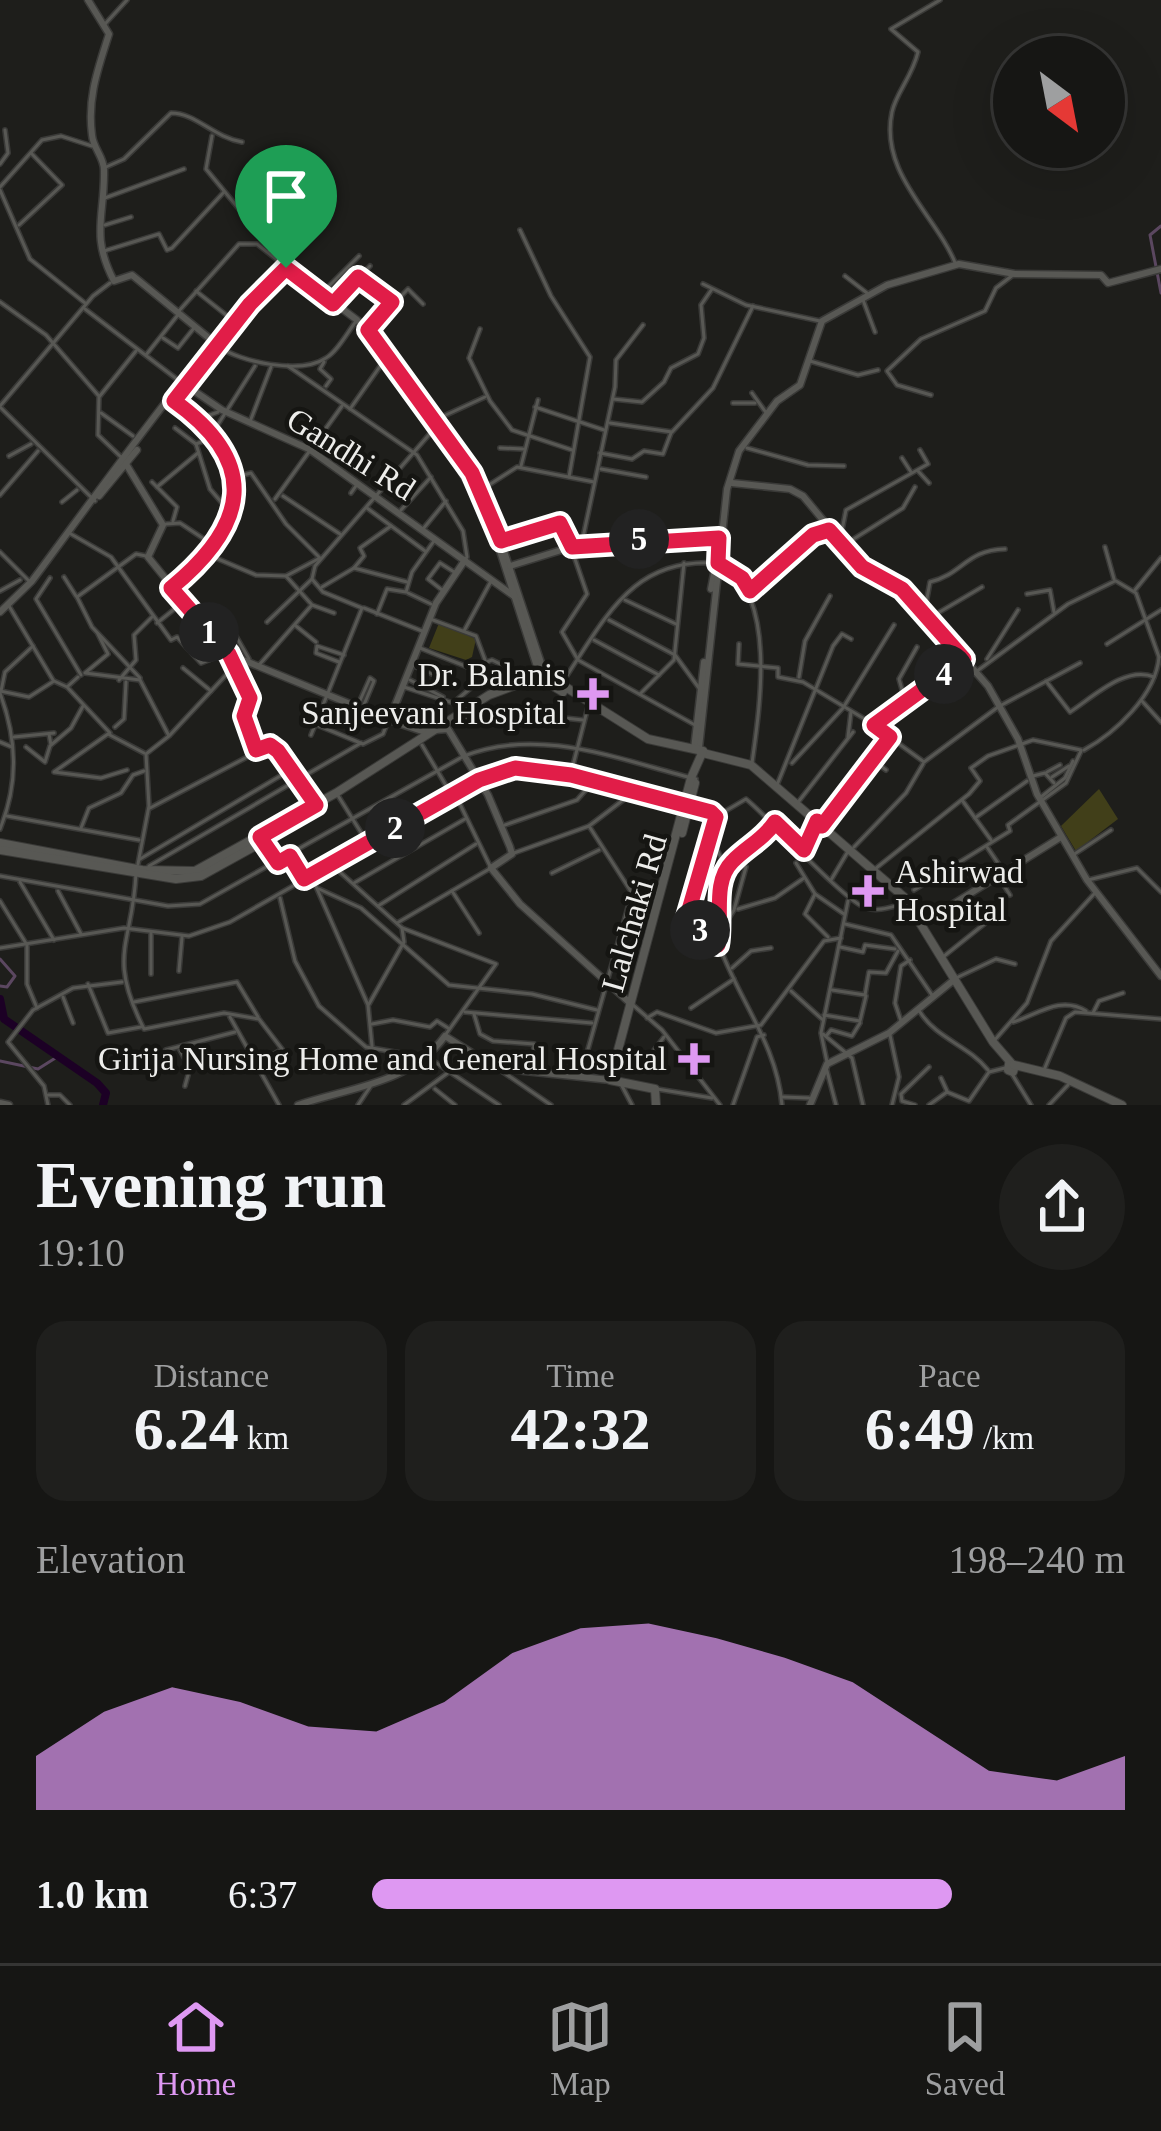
<!DOCTYPE html>
<meta charset="utf-8">
<style>
:root{--surface:#161614;--page:#1f1f1d;--text:#f1f3f6;--muted:#9e9fa0;--line:#353534;--accent:#de98f2}
body{margin:0;font-family:"Times New Roman",serif;background:var(--page);color:var(--text);height:100vh;display:flex;flex-direction:column;font-size:45px;white-space:nowrap}
*{box-sizing:border-box;margin:0}
p{font-size:39px;color:var(--muted)}
.icon{flex:none;width:66px;height:66px;fill:none;stroke:currentColor;stroke-width:2;stroke-linecap:round;stroke-linejoin:round}
.map{position:relative;height:1105px;overflow:hidden}
.side{display:flex;flex-direction:column;background:var(--surface);flex:1}
.side>*{flex:none}
.needle{width:78px;rotate:148deg}
.controls{position:absolute;left:993px;top:36px;display:grid;gap:24px}
.controls a{display:grid;place-items:center;width:132px;height:132px;border-radius:50%;background:var(--surface);box-shadow:0 12px 48px #0002,0 0 0 3px var(--line);font-size:60px}
.pin{position:absolute;display:grid;place-items:center;width:102px;height:102px;color:#fff;margin:-123px -51px;border-radius:50% 50% 50% 0;rotate:-45deg;box-shadow:0 0 12px #0007}
.pin .icon{rotate:45deg}
.km{position:absolute;width:60px;height:60px;margin:-30px;border-radius:50%;background:#222;color:#fff;font-size:33px;line-height:60px;text-align:center}
.round{display:grid;place-items:center;flex:none;width:126px;height:126px;border-radius:63px;background:var(--page)}
.head{display:flex;align-items:center;justify-content:space-between;height:204px;padding:0 36px}
h1{font-size:66px;font-weight:800;line-height:90px}
.stats{display:grid;grid-template-columns:repeat(3,1fr);gap:18px;height:204px;padding:12px 36px}
.stats div{display:grid;align-content:center;border-radius:30px;background:var(--page);text-align:center}
.stats b{font-size:60px;font-weight:800}
.stats small{font-size:33px;font-weight:400}
.stats p{font-size:33px}
.chart{height:336px;padding:24px 36px}
.chart p{display:flex;justify-content:space-between}
.chart svg{width:100%;height:216px;margin-top:12px;fill:var(--accent);opacity:.7}
ul{padding:0 36px;list-style:none;font-size:39px}
li{display:grid;grid-template-columns:192px 144px 1fr;align-items:center;height:90px}
li i{height:30px;border-radius:15px;background:var(--accent)}
.menu{display:flex;justify-content:space-around;align-items:center;height:168px;border-top:3px solid var(--line);background:var(--surface);font-size:33px;color:var(--muted)}
.menu a{display:grid;justify-items:center;gap:6px}
.menu .current{color:var(--accent)}
.map>svg:first-child{display:block}
.green{fill:#413f19}
.lines{fill:none;stroke-linecap:round;stroke-linejoin:round}
.stream{stroke:#5b4760;stroke-width:3}
.river{stroke:#1c0025;stroke-width:8}
.minor-casing{stroke:#3a3a38;stroke-width:6}
.tertiary-casing{stroke:#3a3a38;stroke-width:9}
.secondary-casing{stroke:#3a3a38;stroke-width:10}
.minor{stroke:#585854;stroke-width:3}
.tertiary{stroke:#585854;stroke-width:6}
.secondary{stroke:#585854;stroke-width:8}
.route-casing{stroke:#fff;stroke-width:24}
.route{stroke:#e11d48;stroke-width:15}
.poi-dot{fill:#de98f2;stroke:#151512;stroke-width:4.5}
.labels{text-anchor:middle;dominant-baseline:central;stroke-width:9;stroke-linejoin:round;paint-order:stroke}
.street-label{font-size:33px;fill:#ededeb;stroke:#151512}
.poi-label{font-size:33px;fill:#ededeb;stroke:#151512;text-anchor:end}
</style>
<div class="map">
<svg width="1161" height="1105" viewBox="0 0 1161 1105">
<rect width="100%" height="100%" fill="#1e1e1b"/>
<!-- green -->
<g class="green">
<polygon points="439,623 476,639 472,657 466,660 429,648"/>
<polygon points="1099,789 1118,819 1076,851 1061,826"/>
</g>
<g class="lines">
<!-- stream -->
<g class="stream">
<polyline points="1161,226 1150,235 1161,293"/>
<polyline points="0,959 15,976 7,987 0,986"/>
<polyline points="0,1061 38,1069 57,1057"/>
</g>
<!-- river -->
<polyline class="river" points="0,999 4,1019 97,1083 106,1093 103,1105"/>
<!-- minor casing -->
<g class="minor-casing">
<g id="minor">
<path d="M 940,0 L 891,29 L 918,52 C 912,77 896,93 892,112 C 879,174 937,216 956,265"/>
<polyline points="105,24 127,0"/>
<polyline points="212,136 206,169 244,215 289,223 269,251"/>
<polyline points="0,164 8,153 5,130"/>
<path d="M 106,167 L 124,159 L 171,113 C 196,113 213,137 242,142"/>
<polyline points="0,187 42,140 61,136 92,146"/>
<polyline points="0,190 30,259 85,303"/>
<polyline points="102,199 184,169"/>
<polyline points="19,225 62,185 31,153"/>
<polyline points="105,225 131,217"/>
<polyline points="520,230 551,296 590,357 569,477"/>
<polyline points="104,251 159,234 167,250 172,248 224,192"/>
<polyline points="845,276 867,293"/>
<polyline points="360,278 390,301"/>
<polyline points="703,284 746,305 820,321"/>
<polyline points="196,291 235,322"/>
<polyline points="322,293 359,256"/>
<polyline points="863,300 875,332"/>
<polyline points="0,302 46,335 98,395"/>
<polyline points="334,303 370,266"/>
<polyline points="85,309 178,380"/>
<polyline points="178,312 239,244 257,244 285,266"/>
<polyline points="369,329 408,289 423,304"/>
<polyline points="480,329 469,358 490,401 512,430 572,450"/>
<polyline points="163,338 178,348 194,328"/>
<path d="M 218,346 C 239,362 301,375 326,358 C 338,351 348,331 357,320"/>
<polyline points="146,355 177,316"/>
<polyline points="810,361 858,375 878,370"/>
<polyline points="324,362 320,369 331,379 326,386"/>
<polyline points="288,366 417,455 463,531 467,557"/>
<polyline points="752,393 767,414"/>
<polyline points="931,395 897,385 887,371 921,339 985,311 996,288 1013,275"/>
<polyline points="613,399 642,402 664,382 671,368 698,354 704,338 701,305 712,289"/>
<polyline points="733,403 755,403"/>
<polyline points="0,406 93,296 110,283"/>
<polyline points="535,407 604,430"/>
<polyline points="1,408 95,501"/>
<polyline points="350,409 388,355"/>
<polyline points="101,413 133,436"/>
<polyline points="199,419 218,412"/>
<polyline points="251,419 271,367"/>
<polyline points="435,420 485,397"/>
<polyline points="610,423 672,432 713,388 753,306"/>
<polyline points="217,426 255,366"/>
<polyline points="175,428 196,444 214,437"/>
<polyline points="196,444 210,489 228,510"/>
<polyline points="500,448 523,449"/>
<polyline points="747,448 808,465 844,466"/>
<polyline points="600,453 632,459 644,451 663,454 671,433"/>
<polyline points="9,456 31,444"/>
<polyline points="121,457 98,435 99,397 136,351"/>
<polyline points="902,458 911,472"/>
<polyline points="521,466 538,400"/>
<polyline points="601,469 646,477"/>
<polyline points="918,471 929,483"/>
<polyline points="235,477 251,473 286,524 320,558 286,576"/>
<polyline points="152,482 177,507 173,521"/>
<polyline points="157,487 198,453"/>
<polyline points="481,490 517,467 594,482"/>
<polyline points="351,493 358,483"/>
<polyline points="0,495 38,451"/>
<polyline points="283,496 340,534"/>
<polyline points="275,499 342,406"/>
<polyline points="62,502 77,490"/>
<polyline points="367,508 425,551"/>
<polyline points="401,510 431,477"/>
<polyline points="166,524 180,523 213,545"/>
<polyline points="423,529 446,501"/>
<polyline points="71,534 111,557 171,640 177,637 201,663 226,653"/>
<polyline points="502,540 563,524 587,594 562,632 578,660 695,725"/>
<polyline points="840,540 846,510 928,464 920,450"/>
<polyline points="582,542 615,387 616,360 643,325"/>
<polyline points="844,545 903,508 915,487"/>
<polyline points="1105,547 1114,579"/>
<polyline points="0,552 28,580"/>
<polyline points="211,556 256,575 286,576 312,605 334,613"/>
<polyline points="354,568 407,582"/>
<polyline points="64,577 76,596"/>
<polyline points="50,578 36,599 81,675"/>
<polyline points="1116,581 1136,593 1159,657"/>
<path d="M 172,587 C 249,524 260,463 174,401"/>
<polyline points="322,587 354,568 364,556 360,548 391,526"/>
<polyline points="442,590 428,579 440,563 454,572"/>
<polyline points="1135,590 1161,558"/>
<polyline points="0,591 20,580"/>
<polyline points="752,591 813,535 827,531"/>
<polyline points="408,593 431,604"/>
<polyline points="1027,594 1050,590 1054,612"/>
<polyline points="625,600 676,624"/>
<polyline points="9,606 53,680"/>
<polyline points="364,608 422,631"/>
<path d="M 925,609 L 930,582 C 963,574 966,550 1005,549"/>
<polyline points="377,614 387,589 406,592 412,572 434,541"/>
<polyline points="433,620 476,636 485,660"/>
<polyline points="609,620 675,655 699,688"/>
<polyline points="926,620 982,587"/>
<polyline points="267,622 312,579"/>
<polyline points="157,623 182,603"/>
<polyline points="229,624 249,659"/>
<polyline points="296,626 316,642"/>
<polyline points="464,631 490,583"/>
<polyline points="98,634 108,654 85,673 140,680 169,736 146,754 149,806 138,864"/>
<polyline points="594,640 659,675"/>
<polyline points="739,644 738,664 778,668 778,677 803,682 873,724"/>
<polyline points="1107,644 1161,610"/>
<polyline points="420,648 470,668 492,660 531,679"/>
<polyline points="230,657 250,698 245,716 255,748"/>
<polyline points="987,659 1018,610"/>
<polyline points="339,662 316,653 317,646 344,655"/>
<polyline points="259,665 311,606"/>
<polyline points="412,665 432,674"/>
<polyline points="183,668 211,691"/>
<polyline points="973,674 1068,604 1115,581"/>
<polyline points="799,677 805,641 830,596"/>
<polyline points="140,678 92,627 77,597 136,554 146,556"/>
<polyline points="119,680 136,660 134,635 152,617"/>
<polyline points="410,680 443,697"/>
<path d="M 564,680 C 607,615 635,553 725,564 C 776,601 760,706 752,763"/>
<path d="M 1046,681 L 1070,712 C 1093,697 1126,665 1154,677"/>
<polyline points="404,687 453,703 472,687 477,668"/>
<polyline points="500,687 509,669"/>
<polyline points="68,688 110,733"/>
<polyline points="0,691 29,697 54,681 67,687 78,677"/>
<polyline points="1,691 5,672 33,646"/>
<path d="M 0,693 C 17,739 19,783 0,829"/>
<polyline points="640,694 674,660 684,563"/>
<polyline points="905,700 899,679 917,647"/>
<polyline points="1142,701 1161,722"/>
<polyline points="358,705 370,678 374,681 363,707"/>
<polyline points="461,719 517,713 583,720"/>
<polyline points="317,725 363,744 383,734 388,721"/>
<polyline points="115,727 124,719 126,682"/>
<polyline points="49,734 51,745 71,728 83,706"/>
<polyline points="170,735 241,659"/>
<polyline points="311,735 362,608 323,592 312,579 315,566 434,429"/>
<polyline points="14,737 54,733"/>
<polyline points="848,737 851,712"/>
<polyline points="891,738 924,762 998,707 1080,663"/>
<polyline points="0,742 12,747"/>
<polyline points="422,745 451,794"/>
<polyline points="26,747 45,762 50,746"/>
<path d="M 1084,750 C 1115,733 1156,695 1159,657"/>
<polyline points="873,760 886,770"/>
<polyline points="792,763 843,708 894,625"/>
<polyline points="127,770 101,778 54,772 108,734 144,753"/>
<polyline points="1047,772 1060,765"/>
<polyline points="571,773 588,707"/>
<polyline points="1033,776 1045,773 1054,783"/>
<polyline points="1052,777 1069,766"/>
<polyline points="777,785 833,646 842,634 851,639"/>
<polyline points="337,794 367,842"/>
<polyline points="1041,797 1065,778 1073,761"/>
<polyline points="962,800 991,840"/>
<polyline points="799,801 853,732"/>
<polyline points="691,806 716,817"/>
<polyline points="150,808 270,745 286,758 313,800"/>
<polyline points="7,816 139,840"/>
<path d="M 717,816 L 746,799 C 773,821 844,901 866,908 C 878,912 891,907 903,904"/>
<polyline points="975,818 1027,781"/>
<path d="M 715,819 L 710,836 L 727,869 C 721,894 712,925 721,950 C 741,1003 777,1046 782,1105"/>
<polyline points="505,825 577,800 592,783"/>
<polyline points="823,825 890,737 874,725 964,659"/>
<polyline points="81,828 89,808 121,793 133,775 144,771"/>
<polyline points="261,839 276,861"/>
<polyline points="709,840 686,920 717,944"/>
<polyline points="854,847 906,793 923,764"/>
<polyline points="987,847 1002,869"/>
<polyline points="805,848 816,824"/>
<polyline points="514,853 589,826 631,794"/>
<polyline points="1073,855 1111,830"/>
<polyline points="291,857 304,879"/>
<polyline points="140,859 292,769"/>
<polyline points="796,863 815,894 844,914"/>
<polyline points="331,864 402,928 496,964 446,1034"/>
<polyline points="728,865 774,824"/>
<polyline points="149,866 361,743"/>
<polyline points="875,869 969,794 980,781 971,768 988,756 1033,740 1081,750"/>
<path d="M 136,873 C 133,944 106,954 144,1029 L 224,1013 L 259,1019 L 282,1049 L 257,1065"/>
<polyline points="552,873 599,850"/>
<polyline points="311,875 368,1005 372,1046"/>
<path d="M 0,876 L 168,906 L 200,904 L 464,756 C 541,726 619,760 696,779"/>
<polyline points="998,876 1010,895"/>
<polyline points="831,880 847,853"/>
<polyline points="1088,880 1137,868 1161,892"/>
<polyline points="20,882 54,940"/>
<polyline points="354,883 465,819"/>
<polyline points="319,889 361,908 449,985 532,994 597,1010"/>
<polyline points="914,890 1010,831 1008,825 1066,783 1081,751"/>
<polyline points="58,891 81,934"/>
<polyline points="452,891 479,933"/>
<polyline points="815,894 805,914 828,937"/>
<polyline points="280,898 295,961 319,1006 366,1047 429,1058 499,1105"/>
<polyline points="0,901 27,945 27,984 37,1008"/>
<polyline points="378,906 476,844"/>
<polyline points="738,909 775,898 804,878"/>
<polyline points="397,923 491,868 456,796"/>
<polyline points="845,924 891,935 932,995"/>
<polyline points="710,927 716,912"/>
<polyline points="722,929 734,910 746,867 728,866"/>
<polyline points="840,947 863,952 865,945 895,949"/>
<polyline points="0,948 124,928 189,936 230,922 479,780 515,768 571,775 681,804"/>
<polyline points="943,957 998,913"/>
<polyline points="732,968 751,951 771,948"/>
<polyline points="179,971 182,937"/>
<polyline points="151,974 151,933"/>
<polyline points="956,978 996,959 1015,964"/>
<polyline points="88,984 108,1033 141,1027"/>
<polyline points="832,990 865,995 869,972 886,973 898,951"/>
<polyline points="791,991 823,1020"/>
<polyline points="63,997 73,1023"/>
<polyline points="134,1002 237,982 258,1017"/>
<polyline points="369,1004 404,942 402,928"/>
<polyline points="633,1005 662,1030 720,1105"/>
<polyline points="691,1008 734,979"/>
<polyline points="465,1012 592,1023"/>
<path d="M 920,1012 C 937,1039 968,1045 988,1070"/>
<polyline points="1093,1013 1099,1001 1123,993"/>
<polyline points="474,1014 480,1034 493,1041 534,1044 533,1071"/>
<polyline points="824,1015 860,1021 866,996"/>
<polyline points="230,1017 279,1105"/>
<polyline points="647,1018 657,1012 716,1033 761,1025 824,941 841,938"/>
<polyline points="901,1021 895,1003 901,966 910,960"/>
<path d="M 1013,1022 C 1037,1015 1060,995 1086,1011"/>
<polyline points="372,1024 393,1020 430,1027 437,1021 448,1028"/>
<polyline points="823,1034 852,1058 863,1105"/>
<polyline points="827,1035 831,1030 852,1036 860,1023"/>
<polyline points="890,1035 899,1077 892,1105"/>
<polyline points="993,1042 1027,1003 1051,941 1094,894"/>
<polyline points="166,1050 235,1032"/>
<polyline points="180,1050 190,1068 185,1086"/>
<polyline points="652,1053 664,1037"/>
<polyline points="827,1062 821,1033 848,901"/>
<polyline points="1044,1070 1066,1018 1075,1012 1161,1019"/>
<polyline points="827,1071 836,1105"/>
<polyline points="503,1072 551,1105"/>
<polyline points="581,1074 632,893 589,826"/>
<polyline points="1012,1074 1031,1105"/>
<polyline points="941,1078 947,1091"/>
<polyline points="621,1084 632,1105"/>
<polyline points="435,1089 455,1105"/>
<polyline points="657,1089 712,1098"/>
<polyline points="48,1095 60,1095 70,1105"/>
<polyline points="783,1097 809,1098"/>
<polyline points="48,1105 44,1086 8,1042 33,1010 73,988 122,982"/>
<polyline points="358,1105 370,1087"/>
<polyline points="404,1105 449,1072"/>
<polyline points="733,1105 757,1037 764,1035"/>
<polyline points="915,1105 902,1101 901,1094 929,1067"/>
<polyline points="929,1105 947,1092 969,1101 989,1072 1005,1068"/>
<polyline points="1049,1105 1068,1085"/>
</g>
</g>
<!-- tertiary casing -->
<g class="tertiary-casing">
<g id="tertiary">
<path d="M 88,0 L 109,34 C 98,69 87,98 92,135 C 93,148 104,157 104,170 C 105,216 90,235 114,281 L 132,275 L 215,343"/>
<polyline points="288,268 357,320 389,353 473,474 488,503 545,675"/>
<polyline points="184,384 222,410 309,449 518,599"/>
<polyline points="437,427 493,529 541,679"/>
<polyline points="126,464 163,525 148,557 226,653 389,720 422,731 448,729 488,795 510,847 512,854 491,868 520,904 630,1003"/>
<polyline points="732,483 790,489 803,496 862,567 907,593 988,686 1018,739 1037,794 1087,880 1161,976"/>
<polyline points="99,496 137,450"/>
<polyline points="510,566 584,543 719,538"/>
<polyline points="711,589 717,558"/>
<path d="M 0,612 L 32,581 C 67,535 252,275 288,268"/>
<polyline points="390,718 436,603 465,560"/>
<polyline points="699,748 727,489 739,451 777,401 800,385 822,321 887,285 959,264 1015,274 1101,275 1108,283 1161,269"/>
<polyline points="694,749 704,662"/>
<polyline points="921,924 1061,837"/>
<polyline points="0,1103 9,1105"/>
<path d="M 298,1105 C 351,1087 410,1084 445,1036 L 496,1068 L 610,1080"/>
<polyline points="810,1105 827,1064 889,1033 955,979"/>
</g>
</g>
<!-- secondary casing -->
<g class="secondary-casing">
<g id="secondary">
<polyline points="534,680 541,679 563,692"/>
<polyline points="703,753 751,765 904,897 993,1042 1012,1064"/>
<polyline points="682,833 695,783"/>
<polyline points="0,843 142,870 195,871 336,793 489,695 545,674 648,739 703,751 691,778 610,1080 655,1089 656,1105"/>
<polyline points="0,850 176,879 201,876 259,844"/>
<polygon points="1009,1064 1015,1066 1013,1072 1008,1070"/>
<polyline points="1014,1065 1060,1076 1122,1105"/>
</g>
</g>
<!-- minor -->
<use href="#minor" class="minor"/>
<!-- tertiary -->
<use href="#tertiary" class="tertiary"/>
<!-- secondary -->
<use href="#secondary" class="secondary"/>
</g>
<g class="lines">
<!-- route casing -->
<g class="route-casing">
<path id="route" d="M 286,268 L 333,304 L 358,277 L 392,302 L 368,330 L 472,473 L 501,541 L 560,523 L 572,547 L 719,538 L 718,563 L 742,578 L 750,591 L 813,535 L 829,530 L 862,567 L 902,589 L 964,659 L 874,725 L 890,737 L 822,826 L 817,821 L 804,850 L 775,822 C 763,840 746,847 732,862 C 712,882 723,920 718,945 L 686,920 L 716,817 L 711,812 L 571,775 L 515,768 L 479,780 L 304,879 L 290,856 L 278,863 L 260,837 L 316,805 L 278,751 L 270,745 L 256,750 L 244,716 L 250,698 L 229,654 L 171,588 C 248,525 261,463 174,401 L 250,304 Z"/>
</g>
<!-- route -->
<use href="#route" class="route"/>
</g>
<!-- markers -->
<g class="poi-dot">
<path d="M587 676h12v12h12v12h-12v12h-12v-12h-12v-12h12z"/>
<path d="M862 873h12v12h12v12h-12v12h-12v-12h-12v-12h12z"/>
<path d="M688 1041h12v12h12v12h-12v12h-12v-12h-12v-12h12z"/>
</g>
<g class="labels">
<!-- street labels -->
<g class="street-label">
<text transform="translate(351 454) rotate(32)">Gandhi Rd</text>
<text transform="translate(634 913) rotate(-74)">Lalchaki Rd</text>
</g>
<!-- poi labels -->
<g class="poi-label">
<text x="566" y="675">Dr. Balanis<tspan x="566" dy="38">Sanjeevani Hospital</tspan></text>
<text x="895" y="872" text-anchor="start">Ashirwad<tspan x="895" dy="38">Hospital</tspan></text>
<text x="667" y="1059">Girija Nursing Home and General Hospital</text>
</g>
</g>
</svg>
<div class="controls">
<a><svg class="needle" viewBox="-14 -14 28 28"><path d="M0-13l5 13h-10z" fill="#e53935"/><path d="M0 13l5-13h-10z" fill="#9e9fa0"/></svg></a>
</div>
<div class="pin" style="left:286px;top:268px;background:#1e9e55"><svg class="icon" aria-label="arrive" viewBox="0 0 24 24"><path d="M6 21V4h12l-3 4 3 4H6"/></svg></div>
<b class="km" style="left:209px;top:632px">1</b>
<b class="km" style="left:395px;top:828px">2</b>
<b class="km" style="left:700px;top:930px">3</b>
<b class="km" style="left:944px;top:674px">4</b>
<b class="km" style="left:639px;top:539px">5</b>
</div>
<section class="side">
<div class="head"><div><h1>Evening run</h1><p>19:10</p></div><a class="round"><svg class="icon" aria-label="share" viewBox="0 0 24 24"><path d="M12 15V3M7 8l5-5 5 5M5 13v7h14v-7"/></svg></a></div>
<div class="stats">
<div><p>Distance</p><b>6.24<small> km</small></b></div>
<div><p>Time</p><b>42:32</b></div>
<div><p>Pace</p><b>6:49<small> /km</small></b></div>
</div>
<div class="chart"><p><span>Elevation</span>198–240 m</p>
<svg viewBox="0 0 160 44" preserveAspectRatio="none"><path d="M0 44V33L10 24L20 19L30 22L40 27L50 28L60 22L70 12L80 7L90 6L100 9L110 13L120 18L130 27L140 36L150 38L160 33V44z"/></svg>
</div>
<ul>
<li><b>1.0 km</b>6:37<i style="width:77%"></i></li>
</ul>
</section>
<nav class="menu">
<a class="current"><svg class="icon" aria-label="home" viewBox="0 0 24 24"><path d="M3 11l9-7 9 7M6 9v11h12V9"/></svg>Home</a>
<a><svg class="icon" aria-label="map" viewBox="0 0 24 24"><path d="M3 6l6-2 6 2 6-2v14l-6 2-6-2-6 2zM9 4v14M15 6v14"/></svg>Map</a>
<a><svg class="icon" aria-label="saved" viewBox="0 0 24 24"><path d="M7 4h10v16l-5-4-5 4z"/></svg>Saved</a>
</nav>
